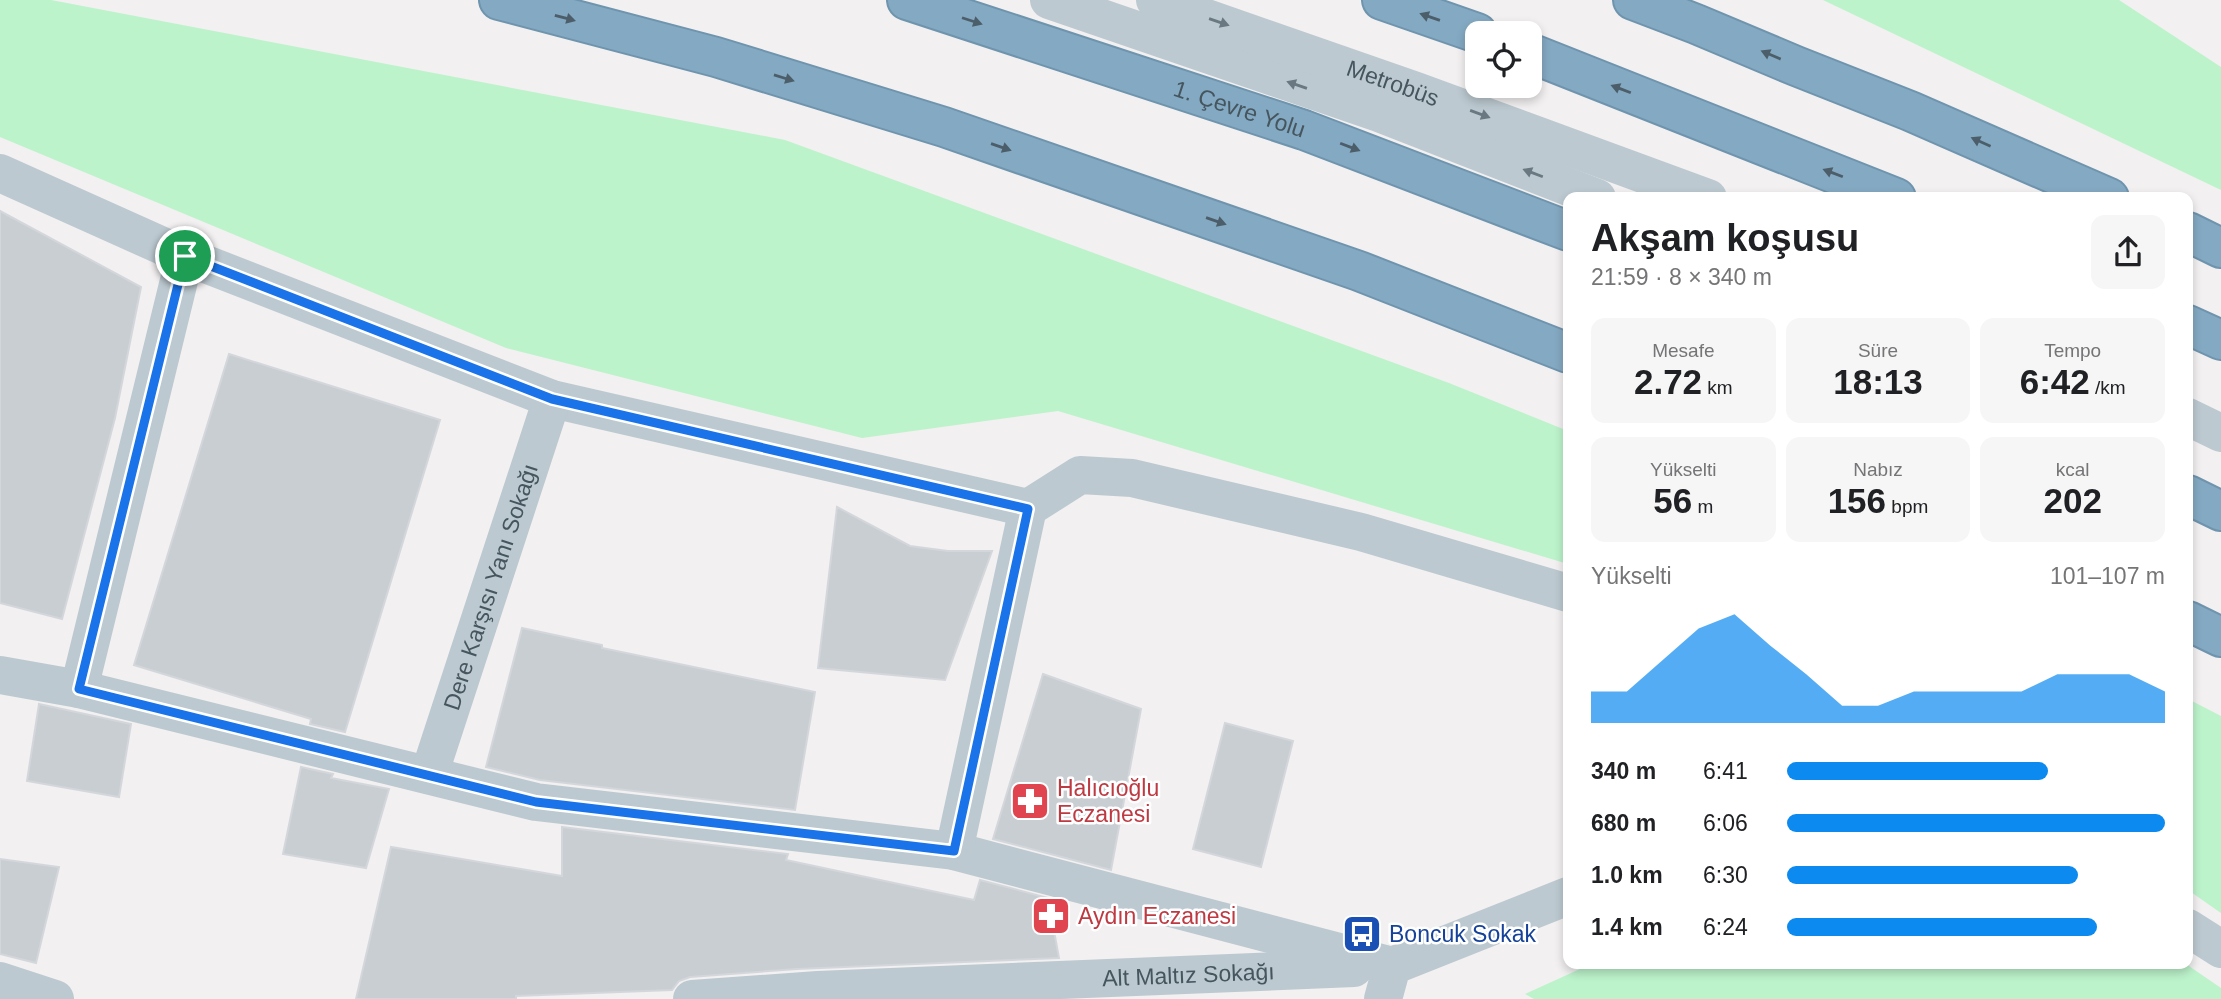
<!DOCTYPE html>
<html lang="tr">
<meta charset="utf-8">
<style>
:root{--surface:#fff;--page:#f6f6f6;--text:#202124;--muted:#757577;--accent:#0c8af0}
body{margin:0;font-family:Arial,sans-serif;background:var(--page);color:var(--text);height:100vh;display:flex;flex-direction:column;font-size:26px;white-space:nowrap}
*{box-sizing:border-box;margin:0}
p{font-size:23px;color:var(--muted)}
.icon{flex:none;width:38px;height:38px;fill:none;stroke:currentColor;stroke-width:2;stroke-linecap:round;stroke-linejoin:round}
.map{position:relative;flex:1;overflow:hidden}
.panel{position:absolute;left:1563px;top:192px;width:630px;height:777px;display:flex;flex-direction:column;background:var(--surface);border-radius:14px;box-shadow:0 4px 10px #0003}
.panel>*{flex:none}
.controls{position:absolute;left:1465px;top:21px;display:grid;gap:14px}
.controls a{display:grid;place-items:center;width:77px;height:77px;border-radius:14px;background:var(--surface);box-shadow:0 4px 10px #0003;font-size:35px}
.pin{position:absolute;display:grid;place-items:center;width:60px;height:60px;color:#fff;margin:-30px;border:4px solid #fff;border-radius:50%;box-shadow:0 2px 7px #0007}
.round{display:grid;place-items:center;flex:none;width:74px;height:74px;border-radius:14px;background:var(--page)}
.head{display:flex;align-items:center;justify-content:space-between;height:119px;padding:0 28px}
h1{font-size:38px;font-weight:800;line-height:52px}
.metrics{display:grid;grid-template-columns:repeat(3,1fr);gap:10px;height:119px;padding:7px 28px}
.metrics div{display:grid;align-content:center;border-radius:14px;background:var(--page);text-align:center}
.metrics b{font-size:35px;font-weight:800}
.metrics small{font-size:19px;font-weight:400}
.metrics p{font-size:19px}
.chart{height:196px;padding:14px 28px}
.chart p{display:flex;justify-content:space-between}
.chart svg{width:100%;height:126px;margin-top:7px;fill:var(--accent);opacity:.7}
ul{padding:0 28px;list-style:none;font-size:23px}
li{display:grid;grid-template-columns:112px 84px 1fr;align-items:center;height:52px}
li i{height:18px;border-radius:9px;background:var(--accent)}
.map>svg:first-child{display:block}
.green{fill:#bcf3cb}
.building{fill:#c9ced3;stroke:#d3d7dc;stroke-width:2}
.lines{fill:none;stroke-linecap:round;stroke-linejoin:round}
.highway-casing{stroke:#6f94ae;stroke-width:42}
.minor{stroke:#bcc9d0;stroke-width:38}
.highway{stroke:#84a9c2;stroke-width:38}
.oneway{fill:#4c5e69}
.oneway2{fill:#697881}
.route-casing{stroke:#fff;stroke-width:14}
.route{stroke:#1a73e8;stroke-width:9}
.labels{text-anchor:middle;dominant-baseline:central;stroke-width:5;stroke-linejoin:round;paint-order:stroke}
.street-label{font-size:23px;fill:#46565f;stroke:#fff}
.health-label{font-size:23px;fill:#be3a42;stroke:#fff;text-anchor:start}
.transit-label{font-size:23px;fill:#164399;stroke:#fff;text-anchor:start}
</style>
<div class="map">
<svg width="2221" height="999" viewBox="0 0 2221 999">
<rect width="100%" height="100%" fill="#f2f0f0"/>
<!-- green -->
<g class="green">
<polygon points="0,0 51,0 785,140 1449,383 1568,431 1568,564 1058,411 862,438 506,348 0,137"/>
<polygon points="1823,0 2119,0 2221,67 2221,190"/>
<polygon points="2188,699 2221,716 2221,913 2188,890"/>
<polygon points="1591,964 2186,964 2221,988 2221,999 1534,999 1525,994"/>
</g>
<!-- building -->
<g class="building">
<polygon points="0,211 141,287 115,418 62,619 0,603"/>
<polygon points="229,354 440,420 345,732 310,724 311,719 134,665"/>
<polygon points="837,507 910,546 948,551 992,551 945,680 818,668"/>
<polygon points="522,628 602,645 602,648 815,692 795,810 540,780 486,767"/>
<polygon points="1043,674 1141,709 1111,870 993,839"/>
<polygon points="39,704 131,724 119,797 27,781"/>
<polygon points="1225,723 1293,741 1261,867 1193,849"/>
<polygon points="301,767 333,774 331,778 389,789 366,868 283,854"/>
<polygon points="562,827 788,854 786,860 974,900 980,880 1048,898 1059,958 797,969 690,977 679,981 672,990 516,996 516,999 356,999 391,847 562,876"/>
<polygon points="0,859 59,867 36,963 0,954"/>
</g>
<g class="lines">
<!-- highway casing -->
<g class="highway-casing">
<g id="highway">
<polyline points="499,0 716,57 944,127 1359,271 1568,353"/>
<path id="s4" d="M 907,0 L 1304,130 L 1568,231"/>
<polyline points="1382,0 1477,33"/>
<polyline points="1633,0 1696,24 1796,66 1910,111 2109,198"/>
<polyline points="1530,53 1896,198"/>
<polyline points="2188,232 2221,248"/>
<polyline points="2188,325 2221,340"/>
<polyline points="2188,495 2221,511"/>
<polyline points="2188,621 2221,637"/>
</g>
</g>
<!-- minor -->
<g class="minor">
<polyline points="1049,0 1379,113 1597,198"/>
<path id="s1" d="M 1155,0 L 1416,91 L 1708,198"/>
<polyline points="0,173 185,256 552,399 1028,508"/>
<polyline points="2188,417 2221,433"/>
<polyline points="1028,508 1080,475 1132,478 1361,532 1568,593"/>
<polyline points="0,675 79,689 536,802 954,851 1392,966"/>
<polyline points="79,689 185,256"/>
<path id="s2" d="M 429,775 L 552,399"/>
<polyline points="954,851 1028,508"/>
<polyline points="2188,928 2221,949"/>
<polyline points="0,981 55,999"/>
<path id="s3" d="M 692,999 L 818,990 L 1354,968"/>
<polyline points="1383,999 1392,966 1568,896"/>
</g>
<!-- highway -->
<use href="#highway" class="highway"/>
</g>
<!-- one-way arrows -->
<defs><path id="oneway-solid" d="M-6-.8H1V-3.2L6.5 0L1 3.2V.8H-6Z" transform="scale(1.75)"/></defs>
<g class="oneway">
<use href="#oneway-solid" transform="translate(1430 17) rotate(-161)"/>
<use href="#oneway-solid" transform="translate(565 18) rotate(15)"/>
<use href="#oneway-solid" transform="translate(972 21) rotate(18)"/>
<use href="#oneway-solid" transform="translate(1771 55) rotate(-157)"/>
<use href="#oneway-solid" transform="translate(784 78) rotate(17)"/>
<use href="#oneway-solid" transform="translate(1621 89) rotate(-159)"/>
<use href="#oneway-solid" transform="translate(1981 142) rotate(-156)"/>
<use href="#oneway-solid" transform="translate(1001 147) rotate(19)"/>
<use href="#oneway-solid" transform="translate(1350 147) rotate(21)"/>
<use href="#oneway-solid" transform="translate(1833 173) rotate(-159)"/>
<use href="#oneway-solid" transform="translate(1216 221) rotate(19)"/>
</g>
<g class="oneway2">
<use href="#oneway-solid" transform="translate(1219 22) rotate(19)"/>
<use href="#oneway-solid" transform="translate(1297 85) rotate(-161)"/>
<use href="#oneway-solid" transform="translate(1480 114) rotate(20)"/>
<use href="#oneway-solid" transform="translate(1533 173) rotate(-159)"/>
</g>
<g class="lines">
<!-- route casing -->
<g class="route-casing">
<polygon id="route" points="185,256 552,399 1028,509 954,851 536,802 79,689"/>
</g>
<!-- route -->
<use href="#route" class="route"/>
</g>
<!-- icons -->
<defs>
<g id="pharmacy-square" transform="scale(2.0125)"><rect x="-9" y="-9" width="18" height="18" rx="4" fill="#e0444e" stroke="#fff"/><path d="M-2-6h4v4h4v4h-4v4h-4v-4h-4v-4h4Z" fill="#fff"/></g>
<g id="bus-square" transform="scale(2.0125)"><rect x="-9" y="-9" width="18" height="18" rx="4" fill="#1a4fb4" stroke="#fff"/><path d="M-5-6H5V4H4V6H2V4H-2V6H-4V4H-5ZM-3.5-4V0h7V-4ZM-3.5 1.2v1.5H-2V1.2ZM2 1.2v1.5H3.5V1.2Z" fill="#fff"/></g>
</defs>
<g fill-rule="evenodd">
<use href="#pharmacy-square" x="1030" y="801"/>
<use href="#pharmacy-square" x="1051" y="916"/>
<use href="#bus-square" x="1362" y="934"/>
</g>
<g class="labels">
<!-- street labels -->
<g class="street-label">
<text stroke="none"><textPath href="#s1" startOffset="252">Metrobüs</textPath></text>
<text stroke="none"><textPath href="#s4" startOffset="350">1. Çevre Yolu</textPath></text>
<text stroke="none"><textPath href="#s2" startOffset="198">Dere Karşısı Yanı Sokağı</textPath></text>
<text stroke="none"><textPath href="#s3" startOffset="497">Alt Maltız Sokağı</textPath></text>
</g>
<!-- health labels -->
<g class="health-label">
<text x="1057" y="788">Halıcıoğlu<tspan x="1057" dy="26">Eczanesi</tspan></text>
<text x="1078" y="916">Aydın Eczanesi</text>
</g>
<!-- transit labels -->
<g class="transit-label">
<text x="1389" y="934">Boncuk Sokak</text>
</g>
</g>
</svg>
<div class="controls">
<a><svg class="icon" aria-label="locate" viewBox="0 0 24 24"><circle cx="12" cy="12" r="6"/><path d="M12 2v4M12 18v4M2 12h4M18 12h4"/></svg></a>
</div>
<div class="pin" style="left:185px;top:256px;background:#1e9e55"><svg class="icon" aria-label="arrive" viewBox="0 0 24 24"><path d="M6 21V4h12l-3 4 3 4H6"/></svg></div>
<section class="panel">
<div class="head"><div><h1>Akşam koşusu</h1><p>21:59 · 8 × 340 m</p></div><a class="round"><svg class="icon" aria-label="share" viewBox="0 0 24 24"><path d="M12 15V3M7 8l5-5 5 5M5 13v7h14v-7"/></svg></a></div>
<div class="metrics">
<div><p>Mesafe</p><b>2.72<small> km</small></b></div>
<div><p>Süre</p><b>18:13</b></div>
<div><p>Tempo</p><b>6:42<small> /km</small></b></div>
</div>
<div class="metrics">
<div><p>Yükselti</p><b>56<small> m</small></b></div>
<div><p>Nabız</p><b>156<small> bpm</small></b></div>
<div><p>kcal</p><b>202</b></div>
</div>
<div class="chart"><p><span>Yükselti</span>101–107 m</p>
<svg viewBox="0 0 160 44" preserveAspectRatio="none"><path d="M0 44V33L10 33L20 22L30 11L40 6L50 17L60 27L70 38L80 38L90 33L100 33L110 33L120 33L130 27L140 27L150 27L160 33V44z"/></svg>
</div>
<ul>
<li><b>340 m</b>6:41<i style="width:69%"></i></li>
<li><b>680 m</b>6:06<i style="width:100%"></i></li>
<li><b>1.0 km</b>6:30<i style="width:77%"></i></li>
<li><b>1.4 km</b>6:24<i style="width:82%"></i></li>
</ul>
</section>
</div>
